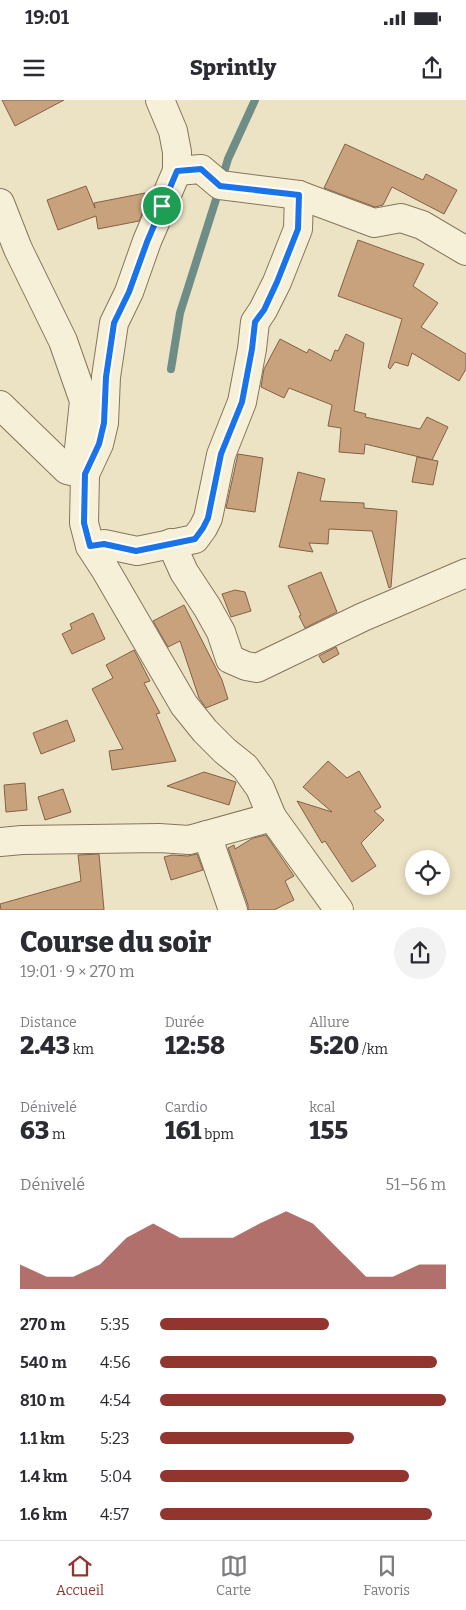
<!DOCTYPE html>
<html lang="fr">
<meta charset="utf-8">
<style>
:root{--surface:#fff;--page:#f2f2f3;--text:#2b2b33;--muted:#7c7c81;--line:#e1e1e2;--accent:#92352f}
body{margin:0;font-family:Bitter,serif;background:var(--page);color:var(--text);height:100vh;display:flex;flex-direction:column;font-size:19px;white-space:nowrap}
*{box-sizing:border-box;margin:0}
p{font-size:16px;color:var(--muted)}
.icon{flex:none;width:28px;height:28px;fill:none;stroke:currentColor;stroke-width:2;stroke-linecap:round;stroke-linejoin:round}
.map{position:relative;height:810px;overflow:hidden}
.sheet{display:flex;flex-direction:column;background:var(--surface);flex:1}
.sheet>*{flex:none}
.fabs{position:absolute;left:405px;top:750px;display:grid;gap:10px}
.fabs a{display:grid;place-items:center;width:45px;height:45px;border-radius:50%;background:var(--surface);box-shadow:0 2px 8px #0003;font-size:25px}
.pin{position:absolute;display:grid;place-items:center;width:42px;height:42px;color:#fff;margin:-21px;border:2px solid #fff;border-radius:50%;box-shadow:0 1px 5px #0007}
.round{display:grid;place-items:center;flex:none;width:52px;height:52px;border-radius:26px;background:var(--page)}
.summary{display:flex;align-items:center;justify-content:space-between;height:85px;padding:0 20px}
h1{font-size:28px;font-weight:800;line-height:38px}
.stats{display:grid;grid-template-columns:repeat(3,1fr);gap:8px;height:85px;padding:5px 20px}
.stats div{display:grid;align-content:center}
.stats b{font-size:25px;font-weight:800}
.stats small{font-size:14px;font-weight:400}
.stats p{font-size:14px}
.chart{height:140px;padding:10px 20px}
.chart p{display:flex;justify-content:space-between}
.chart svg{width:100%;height:90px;margin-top:5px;fill:var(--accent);opacity:.7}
ul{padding:0 20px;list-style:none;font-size:16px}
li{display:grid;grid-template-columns:80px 60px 1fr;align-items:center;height:38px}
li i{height:12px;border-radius:6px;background:var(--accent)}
.status{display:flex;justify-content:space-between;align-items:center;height:35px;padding:0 25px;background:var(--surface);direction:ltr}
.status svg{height:14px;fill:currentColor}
header{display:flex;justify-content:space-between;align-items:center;height:65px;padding:0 20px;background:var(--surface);font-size:22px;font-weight:800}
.menu{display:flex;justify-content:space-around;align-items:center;height:70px;border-top:1px solid var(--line);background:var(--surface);font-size:14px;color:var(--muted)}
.menu a{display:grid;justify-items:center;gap:2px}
.menu .selected{color:var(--accent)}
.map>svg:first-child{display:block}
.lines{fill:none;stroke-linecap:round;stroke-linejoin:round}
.stream{stroke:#6e8d87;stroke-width:8}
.building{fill:#c8a17d;stroke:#846143}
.street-casing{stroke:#86755c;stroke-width:30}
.street{stroke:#f7f0d8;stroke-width:28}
.route-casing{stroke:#fff;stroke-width:10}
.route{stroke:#1a73e8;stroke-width:6}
</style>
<div class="status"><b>19:01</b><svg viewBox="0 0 49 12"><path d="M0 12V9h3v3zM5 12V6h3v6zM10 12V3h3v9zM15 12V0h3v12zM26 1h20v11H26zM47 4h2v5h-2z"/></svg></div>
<header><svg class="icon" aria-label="menu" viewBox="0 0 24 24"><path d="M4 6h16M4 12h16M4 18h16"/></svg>Sprintly<svg class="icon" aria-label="share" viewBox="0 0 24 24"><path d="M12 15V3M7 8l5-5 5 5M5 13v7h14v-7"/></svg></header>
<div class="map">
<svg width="466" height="810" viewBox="0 0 466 810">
<rect width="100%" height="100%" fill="#ece3c5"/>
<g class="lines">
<!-- stream -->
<g class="stream">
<polyline points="222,79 228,59 255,0"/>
<polyline points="171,269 180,213 219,90"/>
</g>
</g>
<!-- building -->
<g class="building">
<polygon points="2,0 64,0 15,26"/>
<polygon points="345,44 423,80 426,74 457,90 444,114 392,87 383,105 375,107 324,88"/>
<polygon points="86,86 95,108 94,103 145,93 147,102 139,121 98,129 96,116 58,130 47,100"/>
<polygon points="358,140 424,164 413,186 438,203 421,227 466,254 466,269 459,281 412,253 408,266 395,262 390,269 388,267 402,219 338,196"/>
<polygon points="346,234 364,243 354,311 366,314 365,317 420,329 427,317 448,327 432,360 365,344 364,354 339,352 341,328 328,326 332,305 289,288 284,298 261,287 264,269 280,239 307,253 309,249 331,261 335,250 338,251"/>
<polygon points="238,354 263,358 255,412 226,408"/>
<polygon points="417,357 438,361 433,385 412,382"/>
<polygon points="298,372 325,379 320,401 364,403 364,408 397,411 391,487 389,488 372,431 329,429 328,444 309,443 313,452 279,447"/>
<polygon points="321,472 337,512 305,528 299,516 301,515 288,486"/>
<polygon points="235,490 245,492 251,511 231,517 222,494"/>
<polygon points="184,505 222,580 228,599 206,608 199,598 180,541 168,547 153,521"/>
<polygon points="93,513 105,539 72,554 62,534 72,529 70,524"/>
<polygon points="336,547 339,554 323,563 319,556"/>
<polygon points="134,550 150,581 144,583 160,613 156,614 176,661 112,670 109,651 123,649 92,589 113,578 106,565"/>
<polygon points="67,620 75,641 41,654 33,633"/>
<polygon points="328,661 347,678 359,671 381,707 374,711 384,720 361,743 376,766 352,782 325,741 322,743 297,701 332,712 303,687"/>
<polygon points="204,672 236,682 229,705 167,686"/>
<polygon points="25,683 27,710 6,712 4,685"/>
<polygon points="63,689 71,712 45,720 38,697"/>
<polygon points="266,735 294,776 285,781 294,800 274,810 248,810 248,805 228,748 234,745 235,749 253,738"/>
<polygon points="99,754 104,810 1,810 0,804 81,781 78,755"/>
<polygon points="197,754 203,770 171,780 164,757 172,755 188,756"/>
</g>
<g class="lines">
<!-- street casing -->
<g class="street-casing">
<g id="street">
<polyline points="177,71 201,69 220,85 299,95 374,123 401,118 422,125 466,151"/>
<polyline points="0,103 18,149 63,241 84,301 78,358 85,374 84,423 90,446 105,469 184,605 205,631 225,651 245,667 260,688 272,717 339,810"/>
<polyline points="0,305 67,370 85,374 99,344 104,323 106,277 114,223 129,192 147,141 177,71 177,52 173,31 160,0"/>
<polyline points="171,443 184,472 207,507 221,532 230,559 246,566 257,568 363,517 466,473"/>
<polyline points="90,446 104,444 137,451 195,439 203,428 208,418 221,355 242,302 252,249 255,222 263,210 277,182 298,129 299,95"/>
<polyline points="207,735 233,810"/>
<polyline points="0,742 22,740 159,738 189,740 272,717"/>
</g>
</g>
<!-- street -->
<use href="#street" class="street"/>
</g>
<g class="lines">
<!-- route casing -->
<g class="route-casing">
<polygon id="route" points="201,69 220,86 299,95 298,129 277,182 264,210 255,222 252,249 242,302 221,354 208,418 203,428 195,439 136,451 104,444 90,446 84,423 85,374 99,344 104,323 106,277 114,223 129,192 147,142 177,71"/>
</g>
<!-- route -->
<use href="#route" class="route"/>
</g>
</svg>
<div class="fabs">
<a><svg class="icon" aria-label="locate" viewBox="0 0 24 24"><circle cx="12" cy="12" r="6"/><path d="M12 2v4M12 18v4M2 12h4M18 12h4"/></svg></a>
</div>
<div class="pin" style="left:162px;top:106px;background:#1e9e55"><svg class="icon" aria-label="arrive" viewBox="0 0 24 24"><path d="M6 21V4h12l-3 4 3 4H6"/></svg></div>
</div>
<section class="sheet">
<div class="summary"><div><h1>Course du soir</h1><p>19:01 · 9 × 270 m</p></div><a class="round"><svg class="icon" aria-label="share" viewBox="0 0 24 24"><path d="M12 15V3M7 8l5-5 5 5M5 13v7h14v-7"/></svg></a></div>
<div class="stats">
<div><p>Distance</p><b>2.43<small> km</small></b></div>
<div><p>Durée</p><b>12:58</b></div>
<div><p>Allure</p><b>5:20<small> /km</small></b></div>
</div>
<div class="stats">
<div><p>Dénivelé</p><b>63<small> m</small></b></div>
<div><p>Cardio</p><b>161<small> bpm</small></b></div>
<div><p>kcal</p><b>155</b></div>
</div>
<div class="chart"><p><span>Dénivelé</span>51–56 m</p>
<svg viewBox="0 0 160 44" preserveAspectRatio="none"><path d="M0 44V32L10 38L20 38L30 32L40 19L50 12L60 19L70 19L80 19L90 12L100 6L110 12L120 25L130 38L140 38L150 32L160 32V44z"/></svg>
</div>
<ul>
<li><b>270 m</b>5:35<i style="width:59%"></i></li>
<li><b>540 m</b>4:56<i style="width:97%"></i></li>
<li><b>810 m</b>4:54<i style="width:100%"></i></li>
<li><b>1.1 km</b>5:23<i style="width:68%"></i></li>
<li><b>1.4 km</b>5:04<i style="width:87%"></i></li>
<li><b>1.6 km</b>4:57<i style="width:95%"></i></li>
</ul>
</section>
<nav class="menu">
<a class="selected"><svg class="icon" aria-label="home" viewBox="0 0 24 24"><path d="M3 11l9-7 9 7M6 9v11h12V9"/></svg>Accueil</a>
<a><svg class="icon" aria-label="map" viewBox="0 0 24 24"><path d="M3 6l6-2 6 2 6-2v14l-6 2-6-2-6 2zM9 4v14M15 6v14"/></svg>Carte</a>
<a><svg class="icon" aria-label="saved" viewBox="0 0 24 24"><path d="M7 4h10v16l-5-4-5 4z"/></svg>Favoris</a>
</nav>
